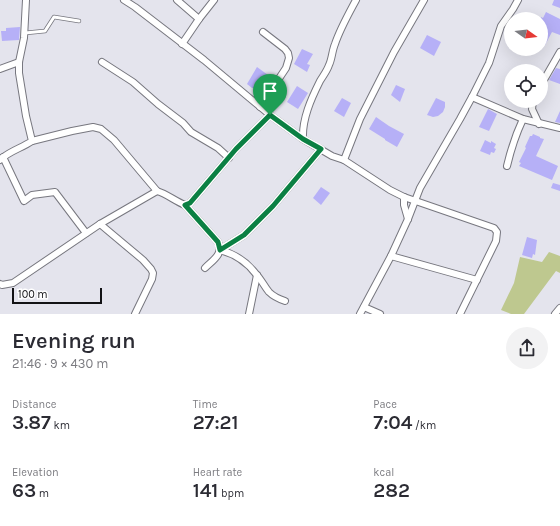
<!DOCTYPE html>
<meta charset="utf-8">
<style>
:root{--surface:#fff;--page:#f2f2f3;--text:#2b2b33;--muted:#7c7c81}
body{margin:0;font-family:Karla,sans-serif;background:var(--page);color:var(--text);height:100vh;display:flex;flex-direction:column;font-size:15px;white-space:nowrap}
*{box-sizing:border-box;margin:0}
p{font-size:13px;color:var(--muted)}
.icon{flex:none;width:22px;height:22px;fill:none;stroke:currentColor;stroke-width:2;stroke-linecap:round;stroke-linejoin:round}
.map{position:relative;height:314px;overflow:hidden}
.drawer{display:flex;flex-direction:column;background:var(--surface);flex:1}
.drawer>*{flex:none}
.needle{width:26px;rotate:104deg}
.controls{position:absolute;left:504px;top:12px;display:grid;gap:8px}
.controls a{display:grid;place-items:center;width:44px;height:44px;border-radius:50%;background:var(--surface);box-shadow:0 4px 16px #0002;font-size:20px}
.scale{position:absolute;left:12px;bottom:10px;width:90px;box-sizing:border-box;padding-left:4px;border:2px solid #121215;border-top:0;font-size:11px;line-height:14px;white-space:nowrap;color:#121215;-webkit-text-stroke:3px #fff;paint-order:stroke}
.pin{position:absolute;display:grid;place-items:center;width:34px;height:34px;color:#fff;margin:-41px -17px;border-radius:50% 50% 50% 0;rotate:-45deg;box-shadow:0 0 4px #0007}
.pin .icon{rotate:45deg}
.round{display:grid;place-items:center;flex:none;width:42px;height:42px;border-radius:21px;background:var(--page)}
.head{display:flex;align-items:center;justify-content:space-between;height:68px;padding:0 12px}
h1{font-size:22px;font-weight:600;line-height:30px}
.figures{display:grid;grid-template-columns:repeat(3,1fr);gap:6px;height:68px;padding:4px 12px}
.figures div{display:grid;align-content:center}
.figures b{font-size:20px;font-weight:600}
.figures small{font-size:11px;font-weight:400}
.figures p{font-size:11px}
.map>svg:first-child{display:block}
.green{fill:#bec88f}
.building{fill:#b6b0f7}
.lines{fill:none;stroke-linecap:round;stroke-linejoin:round}
.service-casing{stroke:#77777f;stroke-width:4.5}
.minor-casing{stroke:#77777f;stroke-width:8}
.service{stroke:#fff;stroke-width:3}
.minor{stroke:#fff;stroke-width:6}
.route-casing{stroke:#fff;stroke-width:8}
.route{stroke:#0b8043;stroke-width:5}
</style>
<div class="map">
<svg width="560" height="314" viewBox="0 0 560 314">
<rect width="100%" height="100%" fill="#e4e4ed"/>
<!-- green -->
<polygon class="green" points="549,252 560,256 560,273 556,271 524,314 511,314 501,310 514,283 520,257 542,262"/>
<!-- building -->
<g class="building">
<polygon points="554,0 560,0 560,8 552,5"/>
<polygon points="546,12 560,19 560,35 552,32 545,45 541,43 541,17 543,18"/>
<polygon points="20,27 19,40 2,41 1,31 6,31 6,28"/>
<polygon points="427,35 441,42 434,56 420,48"/>
<polygon points="302,49 313,54 307,64 310,65 307,72 294,64"/>
<polygon points="257,67 268,75 267,82 259,89 252,88 247,84"/>
<polygon points="556,68 560,69 560,84 549,80"/>
<polygon points="396,85 405,89 400,102 391,95"/>
<polygon points="297,86 308,93 298,109 287,102"/>
<polygon points="342,98 351,103 344,117 334,111"/>
<polygon points="436,98 445,102 445,107 443,112 438,116 433,117 427,115"/>
<polygon points="488,109 497,114 489,131 479,127"/>
<polygon points="560,111 560,123 555,122"/>
<polygon points="376,117 389,126 404,134 397,147 385,140 385,139 369,129"/>
<polygon points="533,134 540,137 540,138 544,139 536,156 558,166 552,180 519,166 521,163 519,162 526,148 525,147 530,136 532,136"/>
<polygon points="485,140 491,143 491,141 496,144 494,148 496,149 494,153 491,152 490,155 480,151"/>
<polygon points="553,183 560,185 560,191 551,188"/>
<polygon points="321,187 330,193 321,205 313,198"/>
<polygon points="527,237 537,240 535,255 533,254 532,258 522,255"/>
</g>
<g class="lines">
<!-- service casing -->
<g class="service-casing">
<polyline id="service" points="25,33 45,31 54,17 79,21"/>
</g>
<!-- minor casing -->
<g class="minor-casing">
<g id="minor">
<polyline points="124,0 135,7 204,60 270,115 303,139"/>
<polyline points="177,0 199,19"/>
<path d="M 356,0 C 348,15 340,29 335,44 C 332,51 332,59 329,65 C 327,71 323,76 320,81 C 311,99 302,119 303,139 L 332,156 L 344,160 L 390,190 L 404,197 L 494,228 L 497,232 L 496,241 L 460,314"/>
<polyline points="182,44 199,19 214,0"/>
<polyline points="102,62 133,82 158,104 183,123 191,132 218,148 229,158"/>
<polyline points="0,69 19,62"/>
<polyline points="541,85 560,52"/>
<polyline points="472,97 523,119 560,128"/>
<polyline points="533,101 532,109 539,124"/>
<polyline points="260,107 286,68 289,58 288,53 285,49 263,32"/>
<polyline points="32,141 72,131 93,127 101,129 114,140 157,191"/>
<polyline points="3,157 24,201 32,195 55,192 86,233"/>
<path d="M 0,160 C 9,151 22,148 32,141 L 26,116 L 19,73 L 19,62 L 24,38 L 26,0"/>
<polyline points="344,160 360,119 394,52 424,0"/>
<path d="M 507,166 C 511,149 515,136 523,119"/>
<polyline points="404,197 404,205 408,219"/>
<path d="M 185,205 L 218,242 C 224,254 213,260 205,268"/>
<polyline points="100,224 143,260 151,269 153,273 152,279 135,314"/>
<polyline points="220,250 244,235 273,206 321,149"/>
<path d="M 220,250 C 235,254 247,262 256,274 C 261,279 264,286 269,292 C 273,296 279,299 285,301"/>
<polyline points="391,256 477,280"/>
<path d="M 0,284 L 2,285 L 13,283 L 100,224 L 157,191 C 167,194 175,201 185,205 L 190,203 L 236,149 L 270,115"/>
<polyline points="364,307 380,314"/>
<polyline points="249,314 257,275"/>
<polyline points="360,314 391,256 408,219 420,188 460,119 472,97 489,63 501,26 513,9 518,0"/>
<polyline points="555,314 560,308"/>
</g>
</g>
<!-- service -->
<use href="#service" class="service"/>
<!-- minor -->
<use href="#minor" class="minor"/>
</g>
<g class="lines">
<!-- route casing -->
<g class="route-casing">
<polygon id="route" points="270,115 303,139 321,149 273,206 244,235 220,250 218,242 185,205 190,203 236,149"/>
</g>
<!-- route -->
<use href="#route" class="route"/>
</g>
</svg>
<div class="controls">
<a><svg class="needle" viewBox="-14 -14 28 28"><path d="M0-13l5 13h-10z" fill="#e53935"/><path d="M0 13l5-13h-10z" fill="#7c7c81"/></svg></a>
<a><svg class="icon" aria-label="locate" viewBox="0 0 24 24"><circle cx="12" cy="12" r="6"/><path d="M12 2v4M12 18v4M2 12h4M18 12h4"/></svg></a>
</div>
<div class="scale">100 m</div>
<div class="pin" style="left:270px;top:115px;background:#1e9e55"><svg class="icon" aria-label="arrive" viewBox="0 0 24 24"><path d="M6 21V4h12l-3 4 3 4H6"/></svg></div>
</div>
<section class="drawer">
<div class="head"><div><h1>Evening run</h1><p>21:46 · 9 × 430 m</p></div><a class="round"><svg class="icon" aria-label="share" viewBox="0 0 24 24"><path d="M12 15V3M7 8l5-5 5 5M5 13v7h14v-7"/></svg></a></div>
<div class="figures">
<div><p>Distance</p><b>3.87<small> km</small></b></div>
<div><p>Time</p><b>27:21</b></div>
<div><p>Pace</p><b>7:04<small> /km</small></b></div>
</div>
<div class="figures">
<div><p>Elevation</p><b>63<small> m</small></b></div>
<div><p>Heart rate</p><b>141<small> bpm</small></b></div>
<div><p>kcal</p><b>282</b></div>
</div>
</section>
